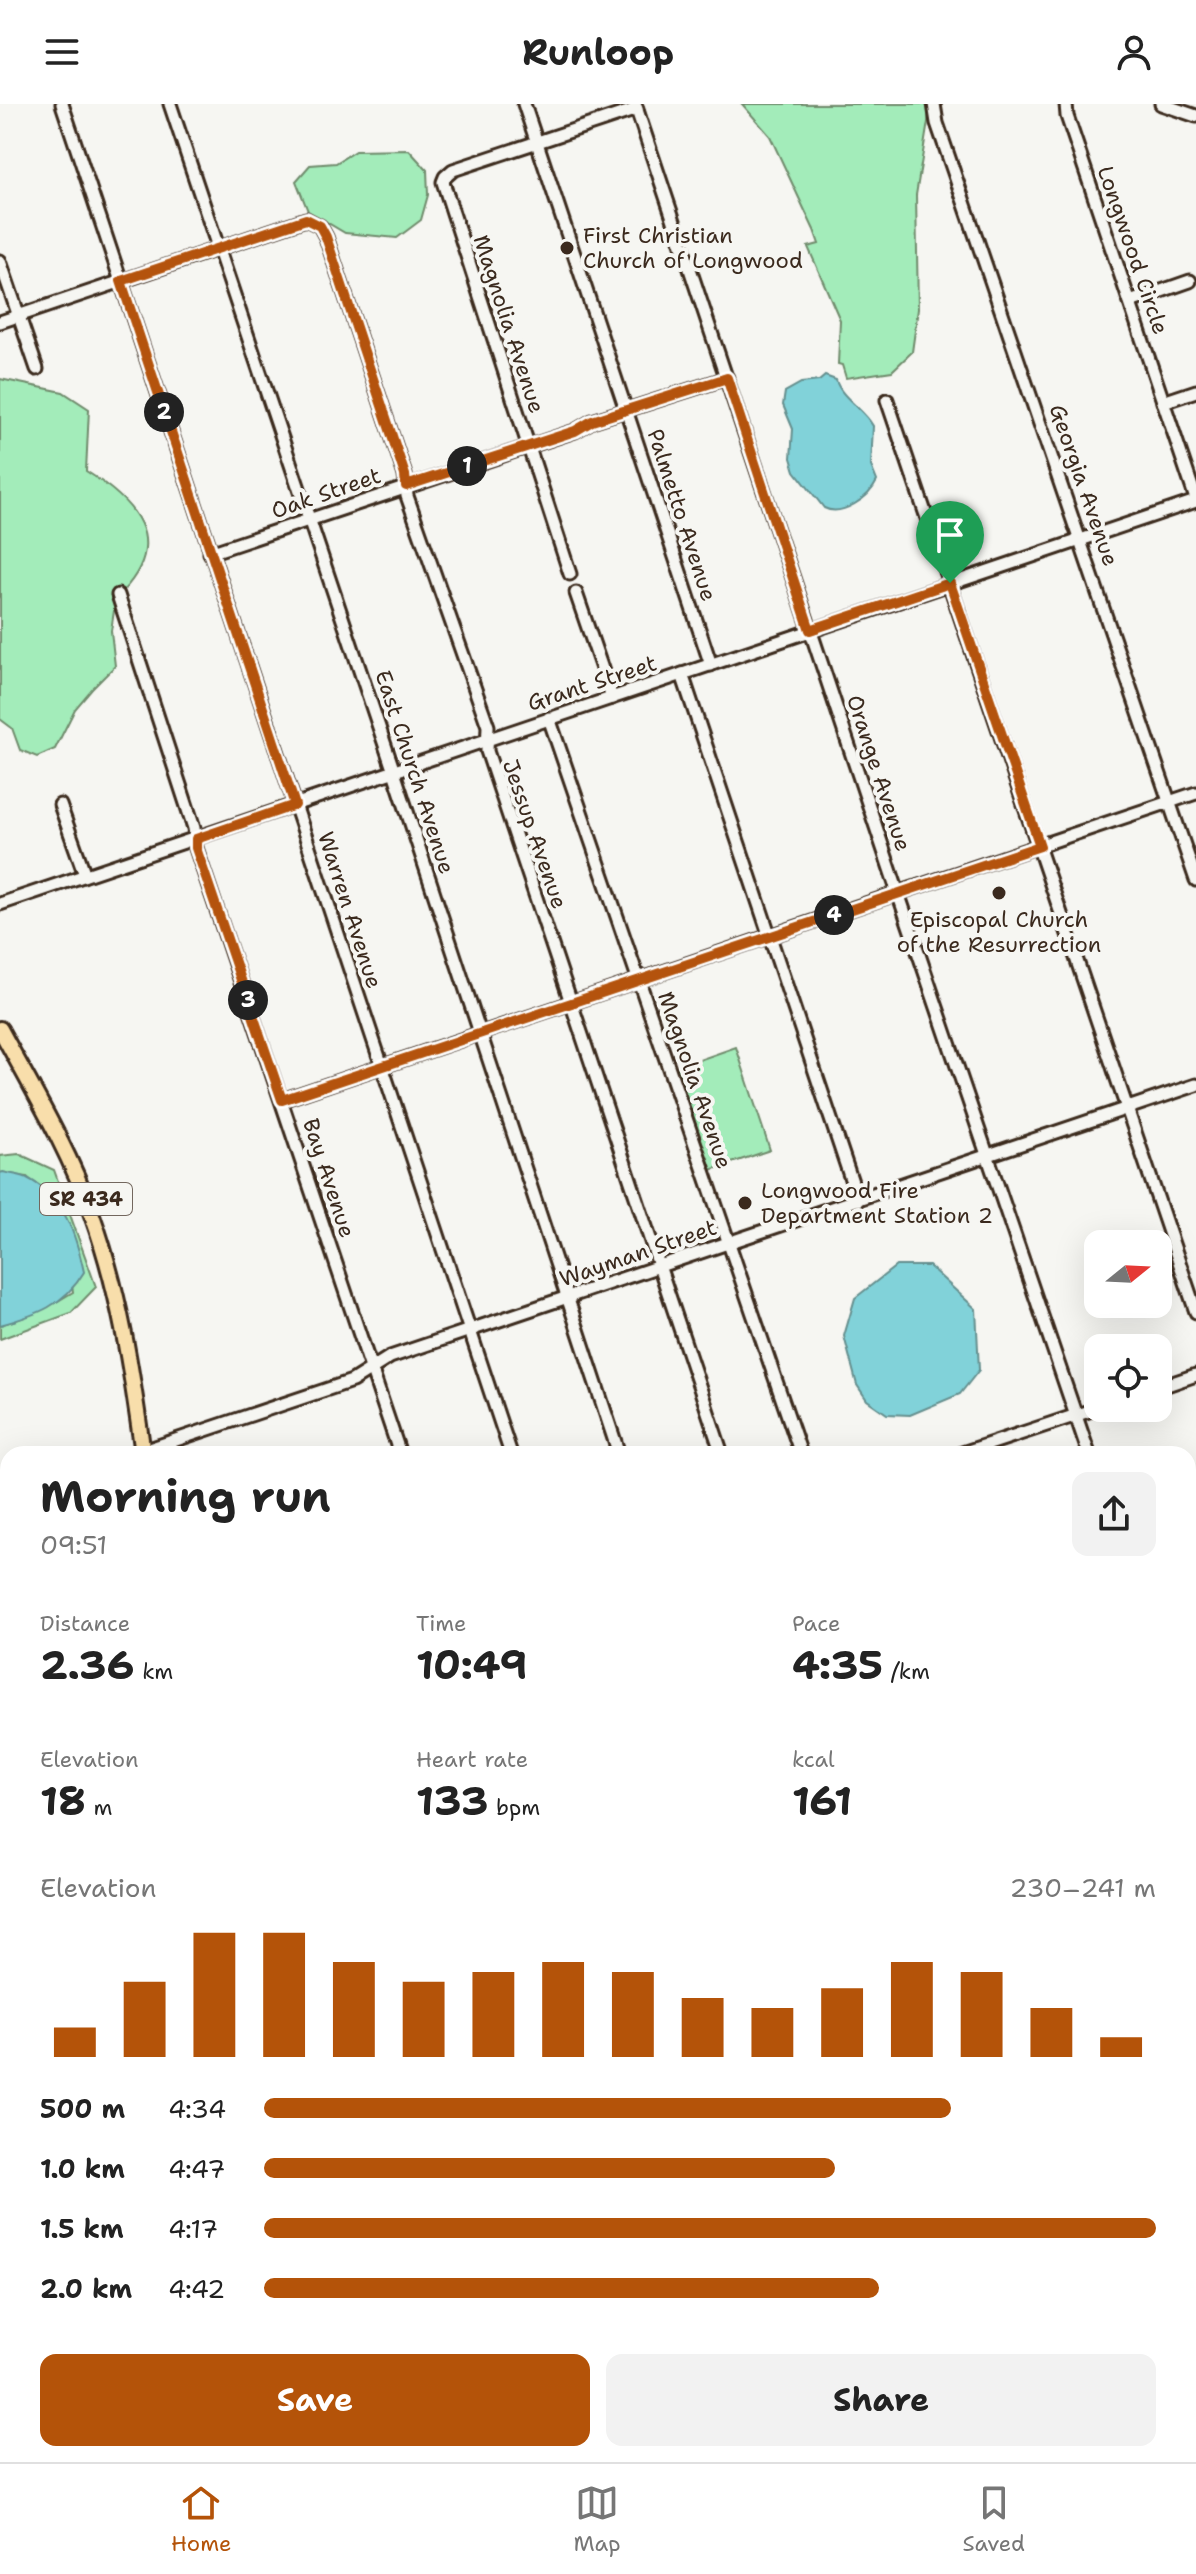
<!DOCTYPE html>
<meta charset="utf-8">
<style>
:root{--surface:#fff;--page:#f2f2f2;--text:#222;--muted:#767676;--line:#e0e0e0;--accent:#b45309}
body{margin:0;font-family:"Shantell Sans",sans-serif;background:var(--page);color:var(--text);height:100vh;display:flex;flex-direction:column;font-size:30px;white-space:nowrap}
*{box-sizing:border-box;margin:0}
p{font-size:26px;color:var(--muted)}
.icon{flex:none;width:44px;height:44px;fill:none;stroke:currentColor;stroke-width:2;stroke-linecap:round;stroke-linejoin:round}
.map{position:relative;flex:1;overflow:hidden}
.sheet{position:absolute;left:0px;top:1342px;width:1196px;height:1016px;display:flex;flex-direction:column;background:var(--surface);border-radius:24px 24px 0 0;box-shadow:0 8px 32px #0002}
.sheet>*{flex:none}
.needle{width:52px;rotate:72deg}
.controls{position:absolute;left:1084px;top:1126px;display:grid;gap:16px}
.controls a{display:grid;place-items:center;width:88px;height:88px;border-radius:16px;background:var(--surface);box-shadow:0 8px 32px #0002;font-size:40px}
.pin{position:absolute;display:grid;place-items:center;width:68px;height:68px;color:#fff;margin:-82px -34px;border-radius:50% 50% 50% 0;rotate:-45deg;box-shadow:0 0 8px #0007}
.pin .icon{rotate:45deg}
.km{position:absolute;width:40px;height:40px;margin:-20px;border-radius:50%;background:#222;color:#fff;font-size:22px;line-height:40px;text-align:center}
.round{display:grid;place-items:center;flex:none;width:84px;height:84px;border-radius:16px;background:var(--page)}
.overview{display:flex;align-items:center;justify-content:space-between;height:136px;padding:0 40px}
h1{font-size:44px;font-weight:700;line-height:60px}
.metrics{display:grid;grid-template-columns:repeat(3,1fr);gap:12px;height:136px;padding:8px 40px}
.metrics div{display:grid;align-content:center}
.metrics b{font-size:40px;font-weight:700}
.metrics small{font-size:22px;font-weight:400}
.metrics p{font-size:22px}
.chart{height:224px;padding:16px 40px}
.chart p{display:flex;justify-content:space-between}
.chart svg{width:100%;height:144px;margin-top:8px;stroke:var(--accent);stroke-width:6}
.action{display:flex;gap:16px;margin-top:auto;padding:16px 40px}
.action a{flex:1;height:92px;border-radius:16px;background:var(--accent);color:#fff;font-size:32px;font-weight:700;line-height:92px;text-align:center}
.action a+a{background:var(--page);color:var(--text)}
ul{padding:0 40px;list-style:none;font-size:26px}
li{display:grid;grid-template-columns:128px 96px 1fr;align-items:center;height:60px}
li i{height:20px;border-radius:10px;background:var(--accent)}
header{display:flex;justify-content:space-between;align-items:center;height:104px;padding:0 40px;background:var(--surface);font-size:36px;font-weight:700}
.tab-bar{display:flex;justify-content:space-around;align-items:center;height:112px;border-top:2px solid var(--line);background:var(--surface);font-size:22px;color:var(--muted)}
.tab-bar a{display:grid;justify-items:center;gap:4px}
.tab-bar .current{color:var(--accent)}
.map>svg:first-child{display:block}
.green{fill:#a3ecba;stroke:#6f8b6c;stroke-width:2}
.water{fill:#81d2d9;stroke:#658f8e;stroke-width:2}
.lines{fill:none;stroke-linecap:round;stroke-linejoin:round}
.minor-casing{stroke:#3b2a1e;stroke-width:17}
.major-casing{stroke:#3b2a1e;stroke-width:20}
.minor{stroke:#f6f6f2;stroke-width:11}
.major{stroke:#f8deab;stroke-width:14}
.route-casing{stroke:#fff;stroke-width:16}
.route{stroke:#b45309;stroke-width:10}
.poi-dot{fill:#3b2a1e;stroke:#f6f6f2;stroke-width:3}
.labels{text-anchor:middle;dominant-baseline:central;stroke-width:8;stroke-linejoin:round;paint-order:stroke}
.shield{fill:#f6f6f2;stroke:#73675e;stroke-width:2}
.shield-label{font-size:20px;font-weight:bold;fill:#3b2a1e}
.poi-label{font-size:22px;fill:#3b2a1e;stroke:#f6f6f2;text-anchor:start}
.street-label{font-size:22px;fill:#3b2a1e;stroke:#f6f6f2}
</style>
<header><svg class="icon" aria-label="menu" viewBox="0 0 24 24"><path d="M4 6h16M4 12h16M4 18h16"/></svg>Runloop<svg class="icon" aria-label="person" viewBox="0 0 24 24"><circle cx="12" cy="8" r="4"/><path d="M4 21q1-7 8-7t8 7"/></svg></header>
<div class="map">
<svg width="1196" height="2358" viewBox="0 0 1196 2358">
<rect width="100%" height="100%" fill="#f6f6f2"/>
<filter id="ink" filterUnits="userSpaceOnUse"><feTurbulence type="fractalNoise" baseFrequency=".0125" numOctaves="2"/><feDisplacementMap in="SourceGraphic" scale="16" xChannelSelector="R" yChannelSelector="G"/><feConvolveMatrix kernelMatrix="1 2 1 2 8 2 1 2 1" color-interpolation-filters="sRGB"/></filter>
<g filter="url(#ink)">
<!-- green -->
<g class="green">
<polygon points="742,0 929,0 928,18 916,91 918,205 912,248 892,267 846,274 842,261 838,260 840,216 808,143 819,140 814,126 770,32"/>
<polygon points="409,46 427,66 428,91 421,116 397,134 345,129 308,107 296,77 310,61 336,59 355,47"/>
<path d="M 0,275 L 63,288 L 89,305 L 86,367 C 135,398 171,436 122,488 L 121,485 L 112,489 L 115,500 L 111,527 L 115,562 L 92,585 L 75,605 L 55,645 L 37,653 L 20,646 L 12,624 L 0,615 Z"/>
<polygon points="736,943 770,1046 711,1066 676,964"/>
<path d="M 19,1050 L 54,1066 L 96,1183 L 71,1209 L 0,1235 L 0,1221 C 27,1214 50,1203 73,1188 L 60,1101 L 27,1073 L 0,1069 L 0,1052 Z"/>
</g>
<!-- water -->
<g class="water">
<path d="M 825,272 L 836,276 C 841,294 864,305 873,322 L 871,362 L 877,377 C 869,394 842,413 824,404 L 795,367 L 791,354 L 793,325 L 783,301 L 785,288 L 801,279 L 819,277 Z"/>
<path d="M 3,1068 C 10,1070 20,1070 27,1074 C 64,1092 76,1131 84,1168 C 64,1202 36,1211 0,1221 L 0,1069 Z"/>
<polygon points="896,1162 929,1162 976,1205 979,1266 960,1290 910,1311 887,1310 867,1296 857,1281 844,1232 855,1194"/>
<polygon points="0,2065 8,2070 8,2235 0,2237"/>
</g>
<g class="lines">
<!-- minor casing -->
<g class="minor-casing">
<g id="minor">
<polyline points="62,0 511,1350"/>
<polyline points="170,0 394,668 619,1350"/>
<polyline points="524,0 711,561"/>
<polyline points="635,0 898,789 1089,1350"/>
<polyline points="934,0 937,19 1196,776"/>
<polyline points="1066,0 1067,12 1196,395"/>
<polyline points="1161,0 1196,12"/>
<polyline points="0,157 37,265"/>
<polyline points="1130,198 1190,177"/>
<polyline points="0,218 306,115 320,122 326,133 405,371 407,392 488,622 487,647 722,1350"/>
<polyline points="887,296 1196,1208"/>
<polyline points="1163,298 1196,287"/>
<polyline points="210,449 575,327 592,317 727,274"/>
<polyline points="570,470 443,78 445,73 453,66 637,5"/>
<polyline points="576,489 612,594"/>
<polyline points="118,491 194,724 196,744 400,1350"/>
<polyline points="682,570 858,1096"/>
<polyline points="549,614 801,1350"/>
<polyline points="60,701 85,771"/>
<polyline points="0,800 1196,397"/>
<polyline points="282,996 1196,689"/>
<polyline points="1158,1284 1196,1271"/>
<polyline points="143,1347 352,1277 390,1253 1196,981"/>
<polyline points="959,1350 1098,1304"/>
<polyline points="0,1520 3,1529 0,1535"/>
<polyline points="1188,1566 1196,1563"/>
<polyline points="1188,1623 1196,1640"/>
<polyline points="0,1826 8,1851"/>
<polyline points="0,1992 8,1989"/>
<polyline points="1188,2222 1196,2220"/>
<polyline points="6,2331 9,2358"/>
<polyline points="24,2350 27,2358"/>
</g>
</g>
<!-- major casing -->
<g class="major-casing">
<g id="major">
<path d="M 0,925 C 33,986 69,1046 92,1111 C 120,1189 132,1269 143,1350"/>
<polyline points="1188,2001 1193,1995 1193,1988"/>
<polyline points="1188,2020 1196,2018"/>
<polyline points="0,2302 8,2300"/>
<polyline points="0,2332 8,2330"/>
<polyline points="446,2350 449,2358"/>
<polyline points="469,2350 472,2358"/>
</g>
</g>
<!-- minor -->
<use href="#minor" class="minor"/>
<!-- major -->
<use href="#major" class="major"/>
</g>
</g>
<g class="lines" filter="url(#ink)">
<!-- route casing -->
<g class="route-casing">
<polygon id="route" points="306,115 320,122 326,133 405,371 406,382 575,327 592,317 727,274 810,526 950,479 1040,742 282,996 196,744 196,735 295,701 121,177"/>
</g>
<!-- route -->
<use href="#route" class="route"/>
</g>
<!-- markers -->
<g class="poi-dot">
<circle cx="567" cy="144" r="8"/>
<circle cx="999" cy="789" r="8"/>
<circle cx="745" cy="1099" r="8"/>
</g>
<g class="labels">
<!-- shield labels -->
<rect class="shield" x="40" y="1079" width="92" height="32" rx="6"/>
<g class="shield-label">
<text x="86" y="1095">SR 434</text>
</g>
<!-- poi labels -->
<g class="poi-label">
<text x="583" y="131">First Christian<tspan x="583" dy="25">Church of Longwood</tspan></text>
<text x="999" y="815" text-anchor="middle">Episcopal Church<tspan x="999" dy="25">of the Resurrection</tspan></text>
<text x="761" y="1086">Longwood Fire<tspan x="761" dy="25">Department Station 2</tspan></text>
</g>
<!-- street labels -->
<g class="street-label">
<text transform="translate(1133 146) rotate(71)">Longwood Circle</text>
<text transform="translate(509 220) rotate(72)">Magnolia Avenue</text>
<text transform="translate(1084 381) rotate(71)">Georgia Avenue</text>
<text transform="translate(326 389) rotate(-19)">Oak Street</text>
<text transform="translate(682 411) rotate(72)">Palmetto Avenue</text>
<text transform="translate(592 579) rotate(-18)">Grant Street</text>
<text transform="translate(415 668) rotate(72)">East Church Avenue</text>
<text transform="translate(879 669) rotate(72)">Orange Avenue</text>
<text transform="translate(535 730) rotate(71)">Jessup Avenue</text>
<text transform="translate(350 806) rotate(72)">Warren Avenue</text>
<text transform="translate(695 976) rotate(71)">Magnolia Avenue</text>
<text transform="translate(329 1074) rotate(72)">Bay Avenue</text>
<text transform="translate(638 1149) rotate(-19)">Wayman Street</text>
</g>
</g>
</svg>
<div class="controls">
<a><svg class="needle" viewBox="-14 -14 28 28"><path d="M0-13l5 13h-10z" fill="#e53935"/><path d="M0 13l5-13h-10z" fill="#767676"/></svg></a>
<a><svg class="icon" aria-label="locate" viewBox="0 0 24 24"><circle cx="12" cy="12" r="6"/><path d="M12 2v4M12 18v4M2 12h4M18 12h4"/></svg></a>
</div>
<div class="pin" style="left:950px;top:479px;background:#1e9e55"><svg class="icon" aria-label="arrive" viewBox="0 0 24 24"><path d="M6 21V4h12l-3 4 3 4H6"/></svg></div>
<b class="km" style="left:467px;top:362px">1</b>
<b class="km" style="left:164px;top:308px">2</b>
<b class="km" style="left:248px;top:896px">3</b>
<b class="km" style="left:834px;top:811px">4</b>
<section class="sheet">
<div class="overview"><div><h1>Morning run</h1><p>09:51</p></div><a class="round"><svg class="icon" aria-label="share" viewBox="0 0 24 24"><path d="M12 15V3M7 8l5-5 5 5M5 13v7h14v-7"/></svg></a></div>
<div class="metrics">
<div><p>Distance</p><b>2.36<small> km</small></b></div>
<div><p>Time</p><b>10:49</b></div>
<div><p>Pace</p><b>4:35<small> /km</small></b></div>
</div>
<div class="metrics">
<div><p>Elevation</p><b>18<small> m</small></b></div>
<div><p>Heart rate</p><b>133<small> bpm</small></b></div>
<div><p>kcal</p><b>161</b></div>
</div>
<div class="chart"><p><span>Elevation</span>230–241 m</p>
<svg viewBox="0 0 160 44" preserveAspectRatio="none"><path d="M5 44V35M15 44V21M25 44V6M35 44V6M45 44V15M55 44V21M65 44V18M75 44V15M85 44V18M95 44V26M105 44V29M115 44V23M125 44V15M135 44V18M145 44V29M155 44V38"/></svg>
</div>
<ul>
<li><b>500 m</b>4:34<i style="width:77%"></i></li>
<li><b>1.0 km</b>4:47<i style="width:64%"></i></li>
<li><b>1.5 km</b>4:17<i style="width:100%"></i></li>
<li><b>2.0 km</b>4:42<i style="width:69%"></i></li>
</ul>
<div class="action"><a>Save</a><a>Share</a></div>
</section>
</div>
<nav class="tab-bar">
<a class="current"><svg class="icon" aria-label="home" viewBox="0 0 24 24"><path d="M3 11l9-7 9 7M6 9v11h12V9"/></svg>Home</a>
<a><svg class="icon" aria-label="map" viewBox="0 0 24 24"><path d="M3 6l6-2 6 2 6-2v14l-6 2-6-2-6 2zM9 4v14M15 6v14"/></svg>Map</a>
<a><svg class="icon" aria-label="saved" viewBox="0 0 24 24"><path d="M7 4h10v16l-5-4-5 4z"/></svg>Saved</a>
</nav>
